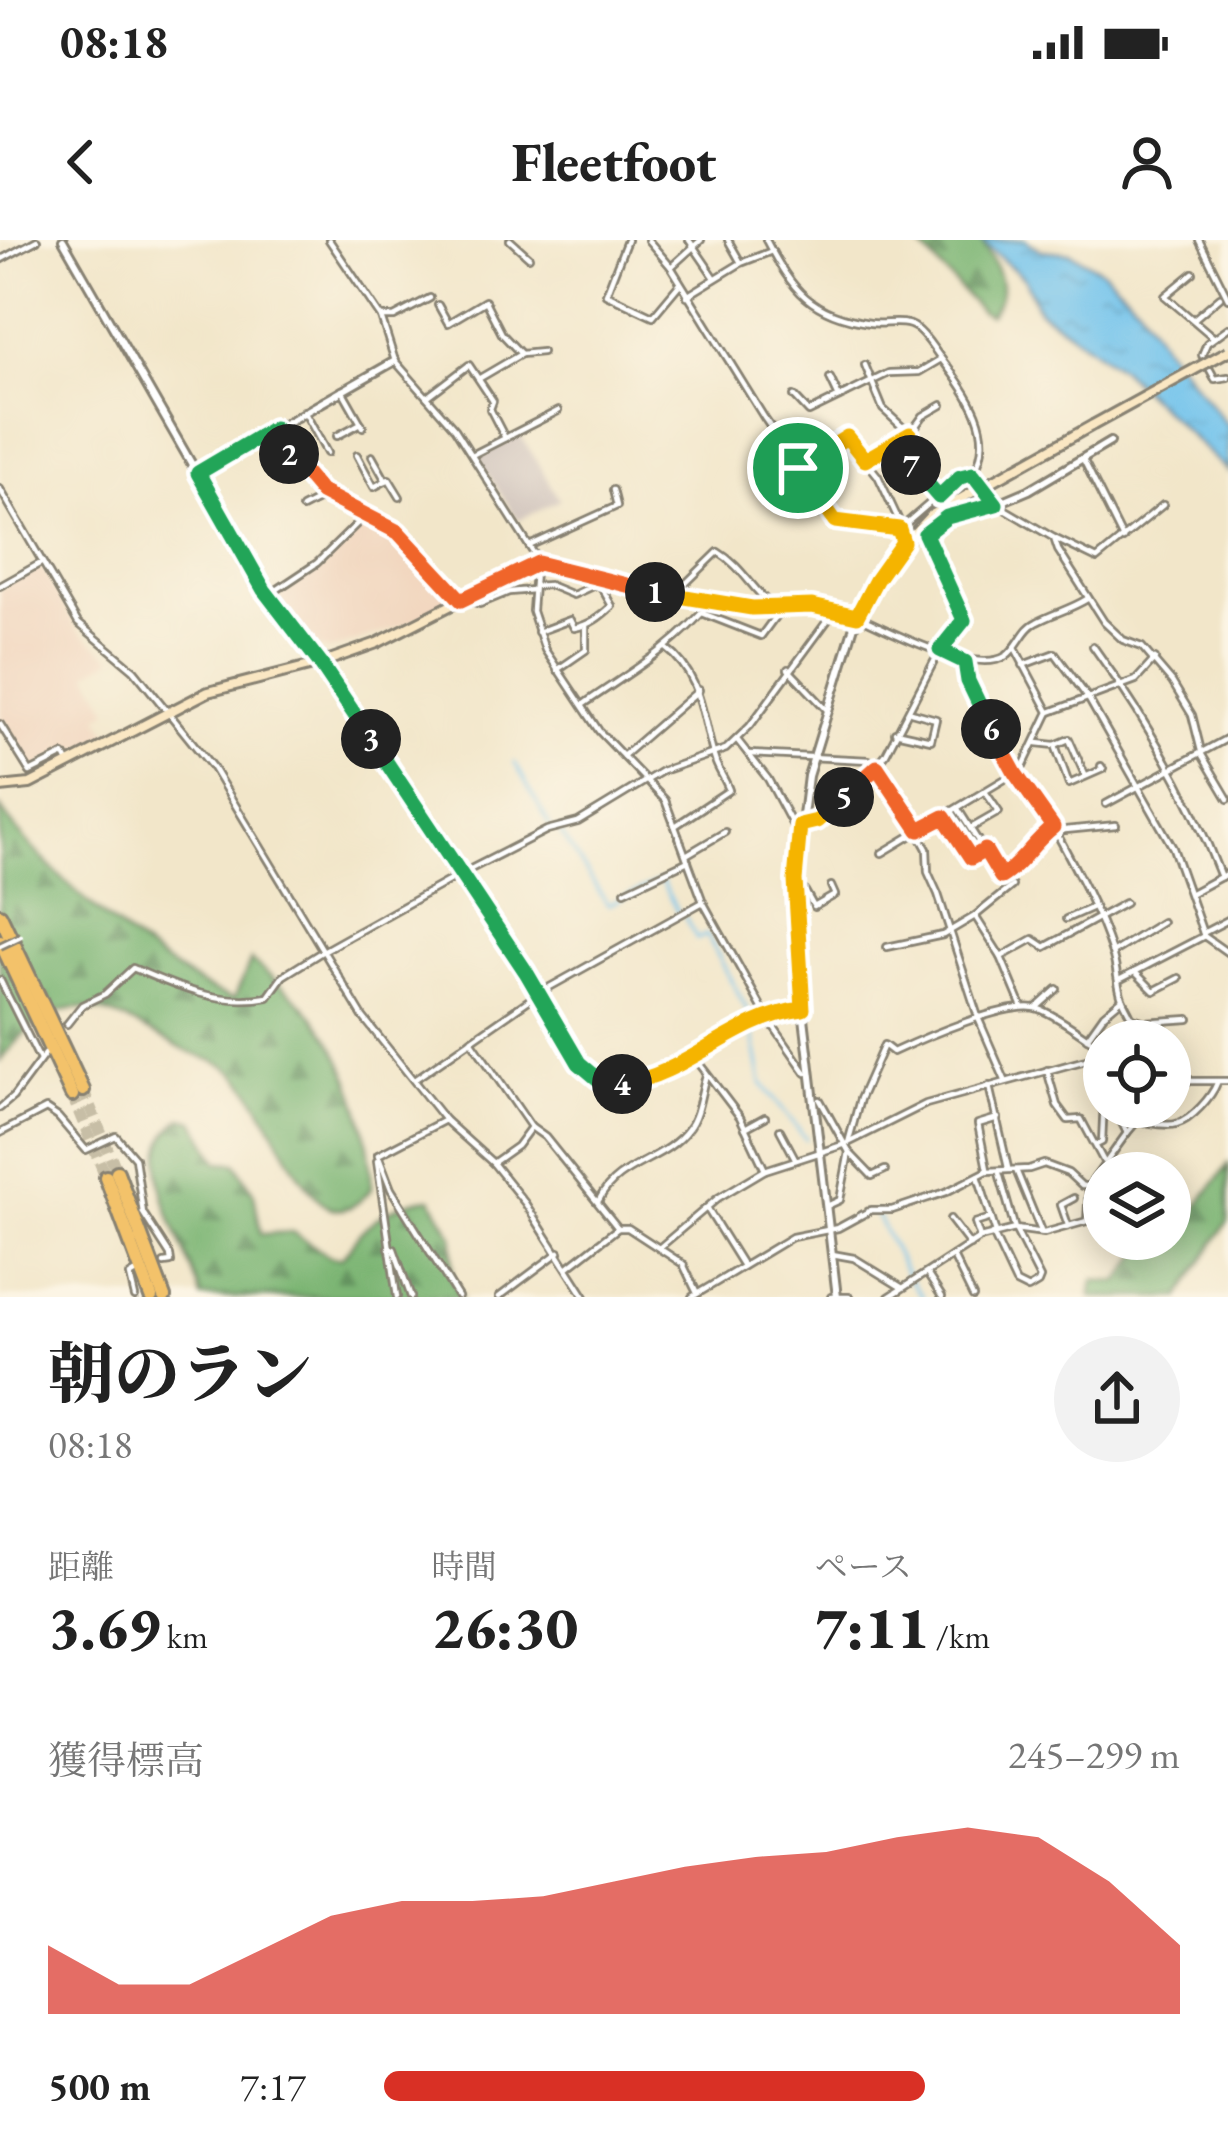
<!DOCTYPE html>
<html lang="ja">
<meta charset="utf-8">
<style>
:root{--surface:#fff;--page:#f2f2f2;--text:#222;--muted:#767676;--accent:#d93025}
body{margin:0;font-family:"EB Garamond","Noto Serif JP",serif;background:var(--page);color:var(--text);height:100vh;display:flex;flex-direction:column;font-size:45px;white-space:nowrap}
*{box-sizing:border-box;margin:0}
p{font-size:39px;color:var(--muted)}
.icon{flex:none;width:66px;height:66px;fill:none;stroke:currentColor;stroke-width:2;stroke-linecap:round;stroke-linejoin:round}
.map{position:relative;height:1057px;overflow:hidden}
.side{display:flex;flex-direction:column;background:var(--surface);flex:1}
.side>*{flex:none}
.buttons{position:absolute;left:1083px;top:780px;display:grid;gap:24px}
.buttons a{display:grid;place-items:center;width:108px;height:108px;border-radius:50%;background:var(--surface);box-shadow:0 6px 30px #0003;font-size:60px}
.pin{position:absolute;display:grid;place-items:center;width:102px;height:102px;color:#fff;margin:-51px;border:6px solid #fff;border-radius:50%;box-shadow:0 3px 12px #0007}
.km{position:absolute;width:60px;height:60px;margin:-30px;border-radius:50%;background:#222;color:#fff;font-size:33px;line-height:60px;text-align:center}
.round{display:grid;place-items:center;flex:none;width:126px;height:126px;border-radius:63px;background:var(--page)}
.summary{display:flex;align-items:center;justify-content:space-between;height:204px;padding:0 48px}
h1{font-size:66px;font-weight:800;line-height:90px}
.metrics{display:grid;grid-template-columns:repeat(3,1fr);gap:18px;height:204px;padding:12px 48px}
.metrics div{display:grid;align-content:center}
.metrics b{font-size:60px;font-weight:800}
.metrics small{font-size:33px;font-weight:400}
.metrics p{font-size:33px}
.chart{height:336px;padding:24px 48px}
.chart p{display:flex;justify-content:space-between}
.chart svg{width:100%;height:216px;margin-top:12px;fill:var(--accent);opacity:.7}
ul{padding:0 48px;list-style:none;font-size:39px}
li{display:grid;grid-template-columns:192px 144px 1fr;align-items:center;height:90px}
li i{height:30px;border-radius:15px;background:var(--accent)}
.status{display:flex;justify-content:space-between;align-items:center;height:84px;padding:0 60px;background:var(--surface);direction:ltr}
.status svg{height:33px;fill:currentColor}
header{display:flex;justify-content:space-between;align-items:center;height:156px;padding:0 48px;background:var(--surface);font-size:54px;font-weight:800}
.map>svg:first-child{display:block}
.built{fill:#f1d5bd}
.industrial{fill:#cec1ba}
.forest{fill:url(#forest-firs);stroke:#4c6848;stroke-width:3}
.water{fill:url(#water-ripples);stroke:#466f84;stroke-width:3}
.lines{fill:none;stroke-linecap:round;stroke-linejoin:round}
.stream{stroke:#70c2ec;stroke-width:3}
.motorway-tunnel{stroke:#c7bea6;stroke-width:12;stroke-dasharray:12 6;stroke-linecap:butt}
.minor-casing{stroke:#878172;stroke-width:10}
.tertiary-casing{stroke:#878172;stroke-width:12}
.secondary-casing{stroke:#878172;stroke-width:14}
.motorway-casing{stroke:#878172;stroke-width:18}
.minor{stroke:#fff;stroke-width:4.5}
.tertiary{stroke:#fff;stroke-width:6}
.secondary{stroke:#fae7c3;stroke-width:8}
.motorway{stroke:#f3c26a;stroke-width:12}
.minor-bridge-casing{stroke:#878172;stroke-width:10;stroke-linecap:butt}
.secondary-bridge-casing{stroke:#878172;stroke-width:14;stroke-linecap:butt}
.minor-bridge{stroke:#fff;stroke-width:4.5}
.secondary-bridge{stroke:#fae7c3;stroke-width:8}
.split-1-casing{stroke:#fff;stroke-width:24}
.split-2-casing{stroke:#fff;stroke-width:24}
.split-3-casing{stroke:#fff;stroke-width:24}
.split-4-casing{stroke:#fff;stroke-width:24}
.split-5-casing{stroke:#fff;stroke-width:24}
.split-6-casing{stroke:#fff;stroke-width:24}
.split-7-casing{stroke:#fff;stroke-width:24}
.split-8-casing{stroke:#fff;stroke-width:24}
.split-1{stroke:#f5b400;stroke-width:15}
.split-2{stroke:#f0652b;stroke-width:15}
.split-3{stroke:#22a559;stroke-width:15}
.split-4{stroke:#22a559;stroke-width:15}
.split-5{stroke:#f5b400;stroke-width:15}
.split-6{stroke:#f0652b;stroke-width:15}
.split-7{stroke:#22a559;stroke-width:15}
.split-8{stroke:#f5b400;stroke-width:15}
</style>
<div class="status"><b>08:18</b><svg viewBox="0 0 49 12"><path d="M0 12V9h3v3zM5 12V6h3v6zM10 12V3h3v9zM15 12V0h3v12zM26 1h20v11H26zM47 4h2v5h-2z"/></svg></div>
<header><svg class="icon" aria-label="back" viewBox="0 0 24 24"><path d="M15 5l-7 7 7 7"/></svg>Fleetfoot<svg class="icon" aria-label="person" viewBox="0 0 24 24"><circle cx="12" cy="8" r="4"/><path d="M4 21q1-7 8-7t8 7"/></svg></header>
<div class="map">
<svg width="1228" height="1057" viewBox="0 0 1228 1057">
<defs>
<pattern id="forest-firs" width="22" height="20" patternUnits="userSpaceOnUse" patternTransform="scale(3)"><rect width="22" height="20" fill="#7bb573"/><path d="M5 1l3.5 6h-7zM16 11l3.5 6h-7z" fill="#64925e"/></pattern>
<pattern id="water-ripples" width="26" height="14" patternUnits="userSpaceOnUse" patternTransform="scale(3)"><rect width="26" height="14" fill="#70c2ec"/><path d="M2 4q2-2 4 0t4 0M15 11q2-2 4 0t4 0" fill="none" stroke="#60a6ca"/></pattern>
</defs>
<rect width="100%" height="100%" fill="#fcf5e5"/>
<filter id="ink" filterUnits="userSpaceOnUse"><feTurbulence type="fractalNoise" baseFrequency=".00833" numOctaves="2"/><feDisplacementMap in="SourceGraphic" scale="24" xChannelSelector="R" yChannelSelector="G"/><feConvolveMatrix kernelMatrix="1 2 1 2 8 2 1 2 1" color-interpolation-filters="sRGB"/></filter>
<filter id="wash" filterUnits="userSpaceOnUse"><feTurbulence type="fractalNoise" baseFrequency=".004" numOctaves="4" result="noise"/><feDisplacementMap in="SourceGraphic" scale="48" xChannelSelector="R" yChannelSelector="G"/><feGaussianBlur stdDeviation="2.7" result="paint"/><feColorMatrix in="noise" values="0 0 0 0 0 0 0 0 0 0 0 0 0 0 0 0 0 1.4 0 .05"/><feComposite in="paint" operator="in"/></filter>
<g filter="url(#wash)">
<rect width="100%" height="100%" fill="#f2e6c9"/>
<!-- built -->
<g class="built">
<polygon points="366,278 391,291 455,356 421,378 391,390 330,410 317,407 276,354 324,323"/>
<polygon points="40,325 78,391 113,418 88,433 109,470 99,476 109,495 69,516 66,512 31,530 0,479 0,349"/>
</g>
<!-- industrial -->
<polygon class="industrial" points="520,194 560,260 518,280 476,217"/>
<!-- forest -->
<g class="forest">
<path d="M 915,0 L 981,0 C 996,27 1013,49 989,75 L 980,71 Z"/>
<path d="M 0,568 C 41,628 164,737 234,759 L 251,720 C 269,736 291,751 307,769 C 347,812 373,892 371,949 C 361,961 349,973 332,968 C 303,959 267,869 244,842 C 228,821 204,820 181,808 C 103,768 64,738 0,821 Z"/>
<path d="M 182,878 L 195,881 L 218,922 L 236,923 L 254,954 L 261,994 L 292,992 L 331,1017 L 341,1018 C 346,1014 349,1008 353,1002 C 368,979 404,959 431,958 L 453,996 L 452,1039 L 462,1057 L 201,1057 C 190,1008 126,920 182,878 Z"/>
<polygon points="1228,925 1228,981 1180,1057 1091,1057 1094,1040 1119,1042 1151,999 1170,999 1171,972 1183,986"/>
</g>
<!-- water -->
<polygon class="water" points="980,0 1025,0 1041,10 1071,13 1103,31 1140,67 1162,103 1228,186 1228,232 1120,128 1038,70 1025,39"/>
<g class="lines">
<!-- stream -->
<g class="stream">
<polyline points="515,523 550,586"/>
<polyline points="559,590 608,665 661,640 678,673"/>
<polyline points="685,677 697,699 707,695 751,777"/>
<polyline points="753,795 762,843 806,899"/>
<polyline points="875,972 909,1039 923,1057"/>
</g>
</g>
</g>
<g filter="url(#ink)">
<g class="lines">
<!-- motorway-tunnel -->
<g class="motorway-tunnel">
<polyline points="83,850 117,932"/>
<polyline points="72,855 106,937"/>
</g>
<!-- minor casing -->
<g class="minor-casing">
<g id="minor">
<polyline points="329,0 381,77 395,121 455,189 536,317 532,371 545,410 599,491 665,560 703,662 767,777 806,833"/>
<polyline points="510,0 529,17"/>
<polyline points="627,0 606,54 653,76 679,45"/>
<polyline points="648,0 671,27 765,179 835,281"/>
<polyline points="689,0 715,38"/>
<polyline points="728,0 740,21"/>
<path d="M 766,0 C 792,50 811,75 870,83 C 885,85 904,79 916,88 C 926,95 933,108 940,117 C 965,150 999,192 973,234 L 960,237 L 902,287"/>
<polyline points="1199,0 1228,58"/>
<polyline points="0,20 37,0"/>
<polyline points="671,27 701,0"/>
<polyline points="1193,33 1165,56 1213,97"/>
<polyline points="687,56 741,23 772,11"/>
<polyline points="438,65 448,83 485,61 502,94 521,114"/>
<polyline points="381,77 394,77 430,58"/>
<polyline points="1194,79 1220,57"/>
<polyline points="1228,88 1207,103 1202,115 1215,139 1228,137"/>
<polyline points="865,125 883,169 910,194 911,226 939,257"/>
<polyline points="480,138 521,114 542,112"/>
<polyline points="830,138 839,157"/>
<polyline points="342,150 363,187"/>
<polyline points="794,156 809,172 889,133 919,132 941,119"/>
<polyline points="427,157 469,125 493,161 490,169 505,198"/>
<polyline points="304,171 327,213"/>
<polyline points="274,188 293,223 321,252 390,287 460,359"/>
<polyline points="337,196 361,183"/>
<polyline points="357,215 374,247 389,239 400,257"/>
<polyline points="472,215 558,171"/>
<polyline points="372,216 386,241"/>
<polyline points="1083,219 1123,299"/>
<polyline points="865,220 910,194 923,176 942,165"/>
<polyline points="798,228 847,197 878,236 901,285"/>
<polyline points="973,234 996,264 1054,298 1058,310 1104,382 1123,400 1142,407 1172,442 1192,475 1202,515 1228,559"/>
<polyline points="0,249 78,383 134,430 213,528 363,777 445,880 493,923 525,963 585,1057"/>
<path d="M 771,262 L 782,256 C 820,280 856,283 899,289 L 903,302"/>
<polyline points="302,268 327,255"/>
<polyline points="1054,298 1097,319 1163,265"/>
<polyline points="529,306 617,266 613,250"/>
<polyline points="0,346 41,323"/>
<polyline points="534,346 549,345 573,355 601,342"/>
<path d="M 677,352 L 718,312 C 740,325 751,347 770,364"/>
<polyline points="269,355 317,323 366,275"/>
<polyline points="465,359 480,364 509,352 533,350"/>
<polyline points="702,373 761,396 780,370"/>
<path d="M 857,376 C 890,391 974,436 1006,416 C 1019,407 1023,388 1037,382 C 1054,373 1071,369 1087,359"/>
<path d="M 538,392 L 570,380 L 574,388 C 590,385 600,377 612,366 L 599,343"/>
<path d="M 1093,406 C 1144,476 1190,556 1221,637"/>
<path d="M 666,408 C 704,436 702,482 716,523 C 720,533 726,541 729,550 L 675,586"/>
<polyline points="1015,408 1049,472 1018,537"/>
<path d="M 965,422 C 977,488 1026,537 1057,594 C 1077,631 1099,672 1112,713 C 1117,727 1117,744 1122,758 C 1128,773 1134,776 1133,792"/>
<polyline points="1023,425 1055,413 1088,458 1173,608 1204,696 1228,713"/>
<polyline points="788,429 828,471"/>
<polyline points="557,430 586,410 586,386"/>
<path d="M 584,464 C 629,433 676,406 710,363"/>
<polyline points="1050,472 1136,440 1155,419"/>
<polyline points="0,484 30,532 64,515 67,521"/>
<polyline points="895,492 931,500 936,479 911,472"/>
<polyline points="738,501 768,539 792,584 810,585 817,581 864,542 886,514 940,410 964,380 925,294 947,277 996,264"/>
<polyline points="1037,503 1055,505 1069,544 1103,529 1101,526"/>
<polyline points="1055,505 1069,499 1085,535"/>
<polyline points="750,514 869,520"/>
<polyline points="623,516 699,450"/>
<polyline points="877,527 890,542 927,609 928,632 938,654 979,780 1005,840"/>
<polyline points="1106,564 1228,498"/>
<path d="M 958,569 L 1001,637 C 1020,626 1034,601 1053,587"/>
<polyline points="944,577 971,618 985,610"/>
<polyline points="971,588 999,572 986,553"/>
<polyline points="1055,591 1116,585"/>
<polyline points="882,613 1015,533"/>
<polyline points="686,615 725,592"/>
<polyline points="795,649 805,651 814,667 835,655 831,646"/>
<polyline points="625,651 688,621"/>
<polyline points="1191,653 1228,633"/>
<polyline points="1066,679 1093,667"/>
<polyline points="1203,693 1228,680"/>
<polyline points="887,707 943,695 975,676"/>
<polyline points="1112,713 1162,682"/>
<polyline points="1001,717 975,676 1012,646"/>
<polyline points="1135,732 1154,751 1179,738"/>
<polyline points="0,740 40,820"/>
<polyline points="1119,740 1204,696"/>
<polyline points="1022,767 1001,717 1033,699 1045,707 1125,663"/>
<polyline points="1036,768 1057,749"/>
<polyline points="1133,778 1145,782 1189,779"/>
<path d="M 67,784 L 82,765 L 105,754 L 133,728 C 177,747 219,766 268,757 L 283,736 L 323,711 L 461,634 L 547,590 L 578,582 L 662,531 L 726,509 L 750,486 L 833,373"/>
<polyline points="1087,798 1104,774 1122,759"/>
<polyline points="471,800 531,887 545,897 618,988 628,988 683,1024 697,1053"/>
<polyline points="1127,801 1133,792 1149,786 1166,794 1170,801"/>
<polyline points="1170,801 1183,833 1191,841 1228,841"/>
<polyline points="692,814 740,877 765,930"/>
<polyline points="1047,830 1057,865 1068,880 1081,879 1103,920"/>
<polyline points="414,840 539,753 703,662"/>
<polyline points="989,846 1008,928"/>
<polyline points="820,860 849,912 840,960 827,966"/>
<polyline points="0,868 13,857 45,814"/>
<polyline points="745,888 765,877"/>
<polyline points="780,890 796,920"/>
<polyline points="0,893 46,869 58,877 86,910 116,896 135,918 143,973 170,1015 171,1022 164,1023"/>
<path d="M 1127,893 L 1137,881 C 1148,882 1166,887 1176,884 C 1192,880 1212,856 1217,843"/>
<path d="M 848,903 L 860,859 L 884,805 L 893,812 C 921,799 1011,759 1039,769 C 1057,775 1087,798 1104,809"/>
<polyline points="1096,905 1102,902 1104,860"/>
<polyline points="849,912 872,936 885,930"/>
<polyline points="378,915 391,949 458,1057"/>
<polyline points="378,915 445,880"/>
<polyline points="377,921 397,1057"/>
<polyline points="493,923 517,906 531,887"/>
<polyline points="987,929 978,884 998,878"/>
<polyline points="1016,930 1041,991"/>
<polyline points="978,936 996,993"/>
<path d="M 599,960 C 617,923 665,921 688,889 C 699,876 701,851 706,835"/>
<polyline points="708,970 743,1026"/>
<polyline points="1090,978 1104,984"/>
<polyline points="950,979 970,1005"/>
<polyline points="1068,985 1061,965 1074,958"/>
<polyline points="993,994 1016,1043 1028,1049 1038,1043 1040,1038 1015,989 999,933"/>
<polyline points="980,998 975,983 991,978"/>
<polyline points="389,1008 394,1009 411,1057"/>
<polyline points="659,1008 718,958 765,930 846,904 926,864 1104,815"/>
<polyline points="832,1014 854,1018 901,1047"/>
<polyline points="953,1016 973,1057"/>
<polyline points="568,1027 618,988"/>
<polyline points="927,1034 942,1057"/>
<polyline points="135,1057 130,1036 135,1033"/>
<polyline points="499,1057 559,1012"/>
<polyline points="692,1057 792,997 838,988 871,970 892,970 946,952 987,931 1029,929 1044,924 1068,933 1082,946 1089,946 1127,893 1119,877 1125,867"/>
<polyline points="831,1057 849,1057"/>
<polyline points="889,1057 980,998 1015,989 1044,993 1087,981 1089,946"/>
</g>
</g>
<!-- tertiary casing -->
<g class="tertiary-casing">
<g id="tertiary">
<polyline points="63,0 264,350 321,423 503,696 579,823 606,843 640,841 767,777 803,769"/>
<polyline points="198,233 395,121"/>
<polyline points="996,264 1029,250 1110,202"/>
<polyline points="837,1057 803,769 795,639 808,536 857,376"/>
</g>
</g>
<!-- secondary casing -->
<g class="secondary-casing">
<polyline id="secondary" points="0,547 30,544 208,452 321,423 377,403 532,324 553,324 607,341 711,362 752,367 812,366 857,376 888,321 930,276 1093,185"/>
</g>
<!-- motorway casing -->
<g class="motorway-casing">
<g id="motorway">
<polyline points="0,675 83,850"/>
<polyline points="0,701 72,855"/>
<polyline points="117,932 164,1057"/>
<polyline points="106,937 151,1057"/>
</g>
</g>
<!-- minor -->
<use href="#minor" class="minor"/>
<!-- tertiary -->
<use href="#tertiary" class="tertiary"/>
<!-- secondary -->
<use href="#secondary" class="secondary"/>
<!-- motorway -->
<use href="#motorway" class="motorway"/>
<!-- minor-bridge casing -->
<g class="minor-bridge-casing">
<polyline id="minor-bridge" points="0,706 21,696"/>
</g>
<!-- secondary-bridge casing -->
<g class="secondary-bridge-casing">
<polyline id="secondary-bridge" points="1093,185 1228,111"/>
</g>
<!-- minor-bridge -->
<use href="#minor-bridge" class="minor-bridge"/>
<!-- secondary-bridge -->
<use href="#secondary-bridge" class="secondary-bridge"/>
</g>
</g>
<g class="lines" filter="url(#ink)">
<!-- split-1 casing -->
<g class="split-1-casing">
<polyline id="split-1" points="655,352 752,368 812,366 857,376 876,340 903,302 899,289 835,281 798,228"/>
</g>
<!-- split-2 casing -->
<g class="split-2-casing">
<polyline id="split-2" points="289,214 321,252 398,292 461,360 538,323 655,352"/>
</g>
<!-- split-3 casing -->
<g class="split-3-casing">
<polyline id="split-3" points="289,214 274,188 198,233 264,350 320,423 371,499"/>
</g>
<!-- split-4 casing -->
<g class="split-4-casing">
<polyline id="split-4" points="371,499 526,732 579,823 598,839 622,844"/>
</g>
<!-- split-5 casing -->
<g class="split-5-casing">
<path id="split-5" d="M 622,844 C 687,835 736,776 803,769 L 795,640 L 800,585 L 817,581 L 844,557"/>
</g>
<!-- split-6 casing -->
<g class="split-6-casing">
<path id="split-6" d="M 844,557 L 877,527 L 919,590 L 944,577 L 971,618 L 985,610 L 1001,637 C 1020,626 1034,601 1053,587 L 1015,533 L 991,489"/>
</g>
<!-- split-7 casing -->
<g class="split-7-casing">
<polyline id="split-7" points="911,225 939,257 960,237 973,234 996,264 947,277 925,294 964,380 940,410 965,422 968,441 991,489"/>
</g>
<!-- split-8 casing -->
<g class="split-8-casing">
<polyline id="split-8" points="798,228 847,197 865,220 910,194 911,225"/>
</g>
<!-- split-1 -->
<use href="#split-1" class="split-1"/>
<!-- split-2 -->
<use href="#split-2" class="split-2"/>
<!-- split-3 -->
<use href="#split-3" class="split-3"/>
<!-- split-4 -->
<use href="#split-4" class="split-4"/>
<!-- split-5 -->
<use href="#split-5" class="split-5"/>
<!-- split-6 -->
<use href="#split-6" class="split-6"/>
<!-- split-7 -->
<use href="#split-7" class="split-7"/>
<!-- split-8 -->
<use href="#split-8" class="split-8"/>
</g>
</svg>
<div class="buttons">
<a><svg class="icon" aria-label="locate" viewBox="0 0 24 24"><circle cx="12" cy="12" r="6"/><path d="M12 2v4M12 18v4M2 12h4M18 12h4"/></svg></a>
<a><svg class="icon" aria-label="layers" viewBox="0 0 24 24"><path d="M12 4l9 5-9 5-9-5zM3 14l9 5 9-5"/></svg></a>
</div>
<div class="pin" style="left:798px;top:228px;background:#1e9e55"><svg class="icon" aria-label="arrive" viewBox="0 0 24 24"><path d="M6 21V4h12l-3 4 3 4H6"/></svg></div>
<b class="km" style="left:655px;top:352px">1</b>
<b class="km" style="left:289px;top:214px">2</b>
<b class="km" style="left:371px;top:499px">3</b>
<b class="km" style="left:622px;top:844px">4</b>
<b class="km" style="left:844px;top:557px">5</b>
<b class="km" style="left:991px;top:489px">6</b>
<b class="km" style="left:911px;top:225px">7</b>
</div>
<section class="side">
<div class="summary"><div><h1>朝のラン</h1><p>08:18</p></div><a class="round"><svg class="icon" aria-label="share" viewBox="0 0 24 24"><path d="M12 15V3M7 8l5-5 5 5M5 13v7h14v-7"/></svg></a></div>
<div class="metrics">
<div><p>距離</p><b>3.69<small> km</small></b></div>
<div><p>時間</p><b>26:30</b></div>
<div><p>ペース</p><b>7:11<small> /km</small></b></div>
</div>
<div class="chart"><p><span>獲得標高</span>245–299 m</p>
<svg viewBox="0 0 160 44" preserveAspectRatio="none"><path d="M0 44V30L10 38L20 38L30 31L40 24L50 21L60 21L70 20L80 17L90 14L100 12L110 11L120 8L130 6L140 8L150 17L160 30V44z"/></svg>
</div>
<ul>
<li><b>500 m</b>7:17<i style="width:68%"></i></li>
</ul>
</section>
